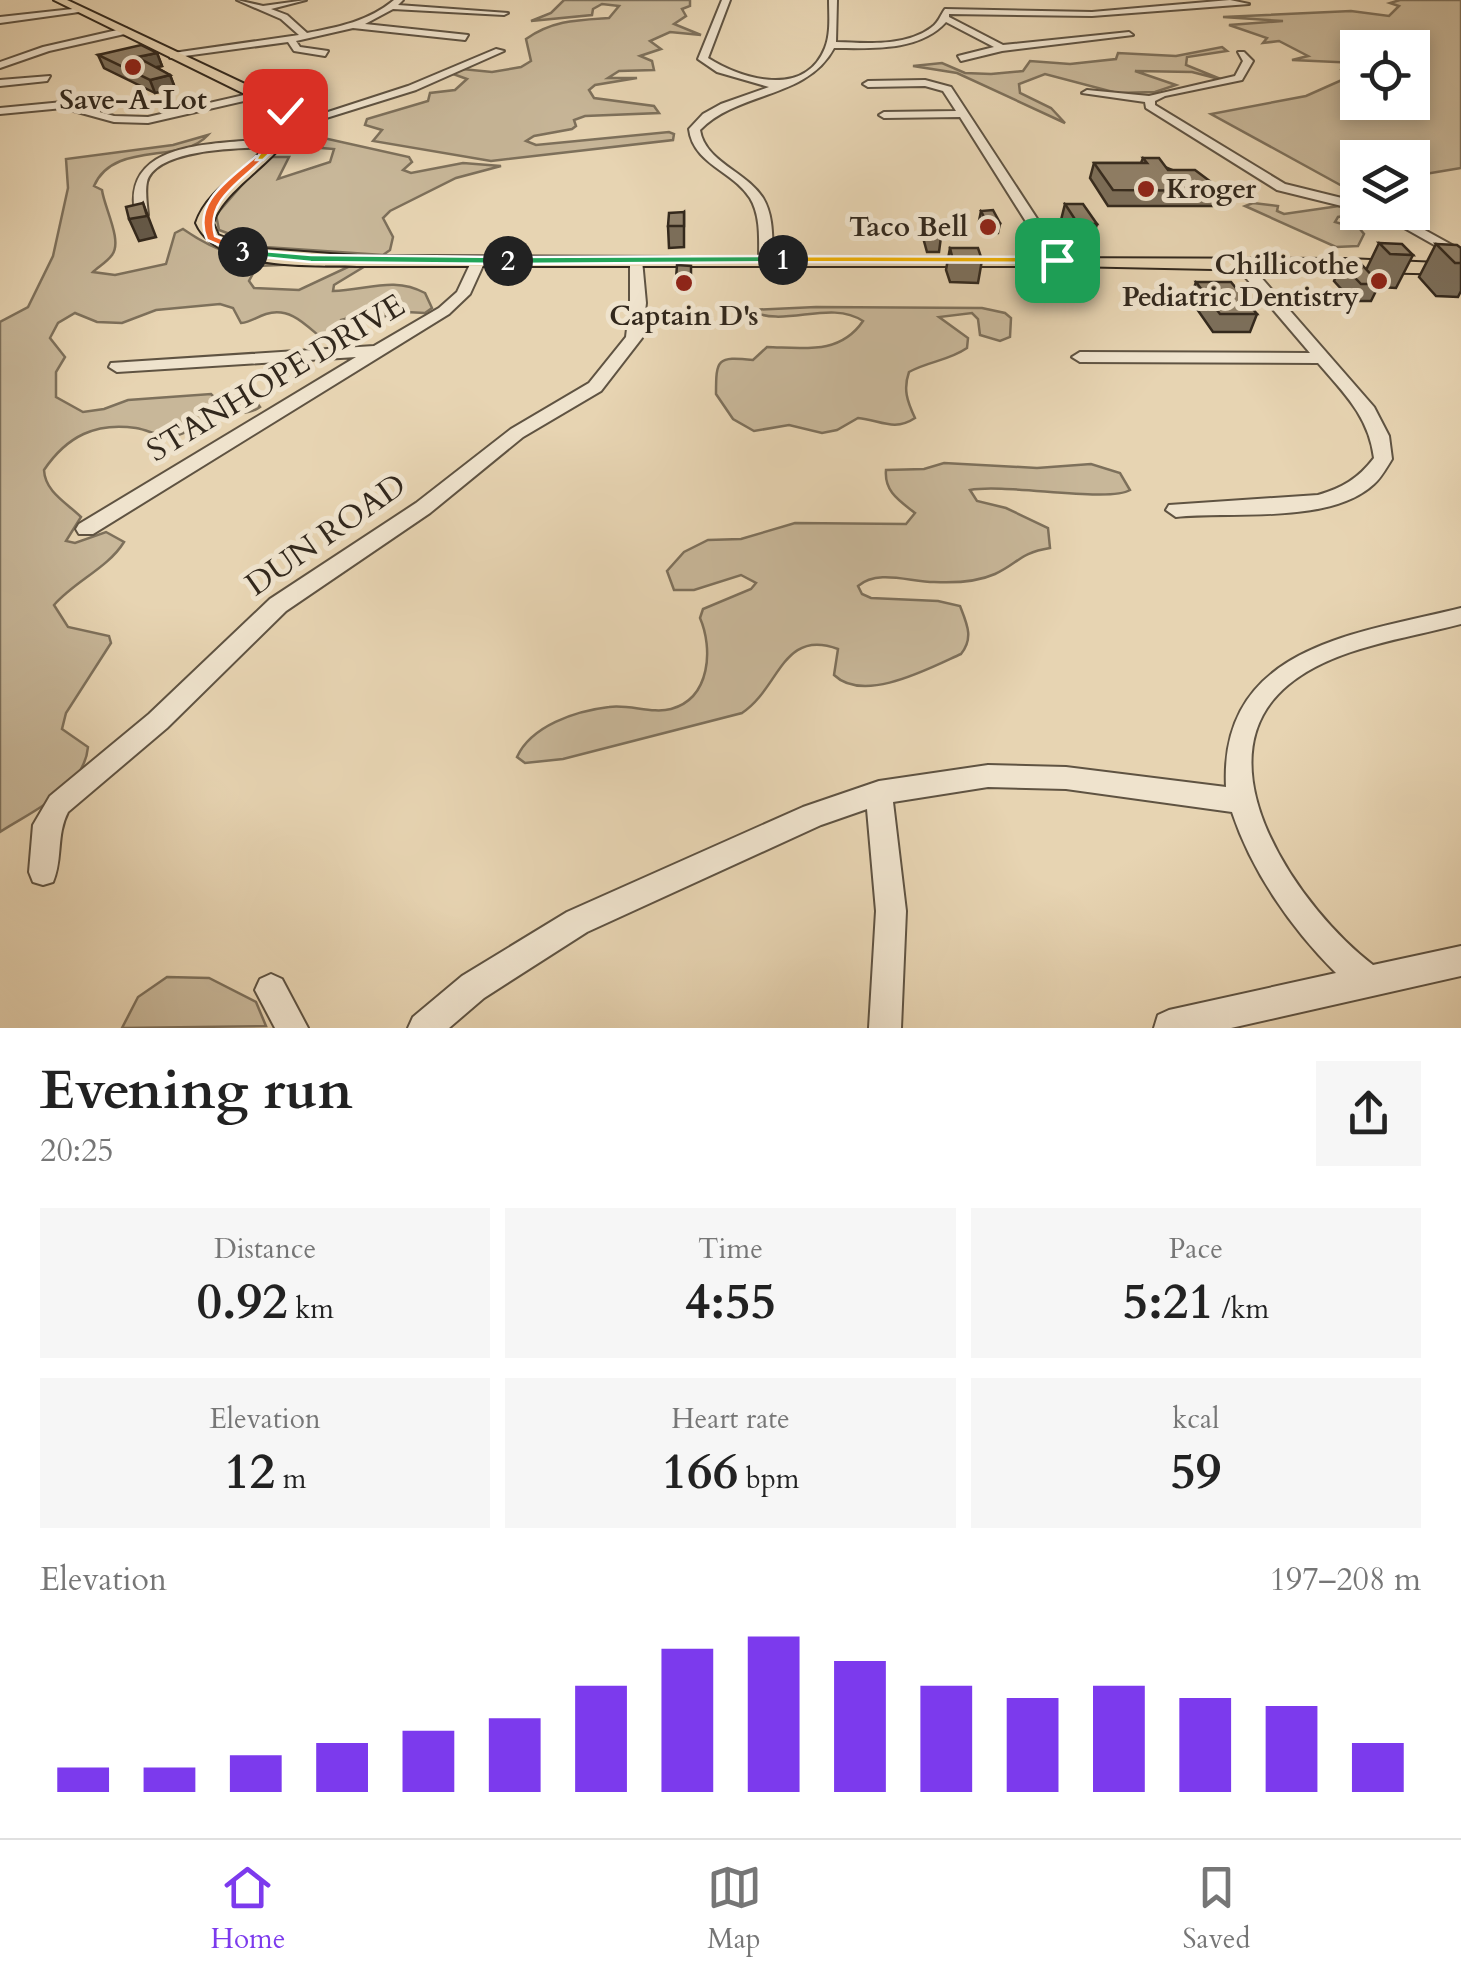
<!DOCTYPE html>
<meta charset="utf-8">
<style>
:root{--surface:#fff;--page:#f6f6f6;--text:#222;--muted:#767676;--line:#e0e0e0;--accent:#7c3aed}
body{margin:0;font-family:Cardo,serif;background:var(--page);color:var(--text);height:100vh;display:flex;flex-direction:column;font-size:38px;white-space:nowrap}
*{box-sizing:border-box;margin:0}
p{font-size:32px;color:var(--muted)}
.icon{flex:none;width:55px;height:55px;fill:none;stroke:currentColor;stroke-width:2;stroke-linecap:round;stroke-linejoin:round}
.map{position:relative;height:1028px;overflow:hidden}
.sheet{display:flex;flex-direction:column;background:var(--surface);flex:1}
.sheet>*{flex:none}
.fabs{position:absolute;left:1340px;top:30px;display:grid;gap:20px}
.fabs a{display:grid;place-items:center;width:90px;height:90px;border-radius:0px;background:var(--surface);box-shadow:0 5px 15px #0003;font-size:50px}
.pin{position:absolute;display:grid;place-items:center;width:85px;height:85px;color:#fff;margin:-42px;border-radius:20px;box-shadow:0 5px 15px #0006}
.km{position:absolute;width:50px;height:50px;margin:-25px;border-radius:50%;background:#222;color:#fff;font-size:28px;line-height:50px;text-align:center}
.round{display:grid;place-items:center;flex:none;width:105px;height:105px;border-radius:0px;background:var(--page)}
.head{display:flex;align-items:center;justify-content:space-between;height:170px;padding:0 40px}
h1{font-size:55px;font-weight:700;line-height:75px}
.figures{display:grid;grid-template-columns:repeat(3,1fr);gap:15px;height:170px;padding:10px 40px}
.figures div{display:grid;align-content:center;border-radius:0px;background:var(--page);text-align:center}
.figures b{font-size:50px;font-weight:700}
.figures small{font-size:28px;font-weight:400}
.figures p{font-size:28px}
.chart{height:280px;padding:20px 40px}
.chart p{display:flex;justify-content:space-between}
.chart svg{width:100%;height:180px;margin-top:10px;stroke:var(--accent);stroke-width:6}
.tab-bar{display:flex;justify-content:space-around;align-items:center;height:140px;border-top:2px solid var(--line);background:var(--surface);font-size:28px;color:var(--muted)}
.tab-bar a{display:grid;justify-items:center;gap:5px}
.tab-bar .active{color:var(--accent)}
.map>svg:first-child{display:block}
.green{fill:#c8b799;stroke:#7d705b;stroke-width:2.5}
.lines{fill:none;stroke-linecap:round;stroke-linejoin:round}
.minor-casing{stroke:#5f5342;stroke-width:4}
.major-casing{stroke:#32281d;stroke-width:4}
.minor{fill:#efe3cd;fill-rule:evenodd}
.major{fill:#e7d4b2;fill-rule:evenodd}
.wall{fill:#7c6f5b;stroke:#32281d;stroke-width:2.5}
.shaded-wall{fill:#655a4a;stroke:#32281d;stroke-width:2.5}
.building{fill:#90816a;stroke:#32281d;stroke-width:2.5}
.split-1{fill:#f5b400;stroke:#fff;stroke-width:2.5}
.split-2{fill:#22a559;stroke:#fff;stroke-width:2.5}
.split-3{fill:#22a559;stroke:#fff;stroke-width:2.5}
.split-4{fill:#f0652b;stroke:#fff;stroke-width:2.5}
.split-5{fill:#f5b400;stroke:#fff;stroke-width:2.5}
.poi-dot{fill:#8f2418;stroke:#efe3cd;stroke-width:4}
.labels{text-anchor:middle;dominant-baseline:central;stroke-width:10;stroke-linejoin:round;paint-order:stroke}
.far-poi-label{font-size:28px;font-weight:bold;fill:#32281d;stroke:#efe3cd}
.street-label{font-size:32px;fill:#32281d;stroke:#efe3cd}
</style>
<div class="map">
<svg width="1461" height="1028" viewBox="0 0 1461 1028">
<rect width="100%" height="100%" fill="#e7d4b2"/>
<filter id="stains"><feTurbulence type="fractalNoise" baseFrequency=".002" numOctaves="4"/><feColorMatrix values="0 0 0 0 .2 0 0 0 0 .09 0 0 0 0 .02 0 0 0 .5 -.17"/></filter>
<radialGradient id="worn" r=".72"><stop offset=".6" stop-color="#630" stop-opacity="0"/><stop offset="1" stop-color="#630" stop-opacity=".3"/></radialGradient>
<!-- green -->
<g class="green">
<path d="M 564,0 L 690,0 L 690,6 L 682,9 L 686,16 L 674,24 L 701,35 L 670,32 L 650,41 L 661,49 L 640,56 L 652,61 L 654,70 L 619,71 L 608,78 L 637,78 L 595,85 L 589,90 L 594,98 L 654,106 L 659,113 L 585,116 L 574,120 L 576,126 L 572,129 L 534,136 L 526,141 L 536,145 L 669,132 L 674,134 L 673,140 L 491,161 L 373,141 L 382,130 L 365,125 L 367,119 L 428,101 L 430,93 L 455,90 L 467,79 L 453,74 L 462,69 L 492,72 L 521,67 L 531,61 L 526,39 C 553,20 578,20 609,18 L 619,6 L 602,4 L 593,9 L 592,15 L 531,21 L 551,13 Z"/>
<polygon points="1400,0 1461,0 1461,168 1413,176 1412,158 1358,158 1357,185 1344,187 1211,114 1306,96 1351,76 1342,70 1357,65 1358,102 1412,102 1412,48 1358,48 1357,63 1292,60 1308,56 1279,41 1263,43 1267,38 1229,25 1283,21 1223,17 1351,11 1389,16 1399,6 1390,3"/>
<polygon points="1222,47 1227,51 1187,57 1186,65 1223,80 1192,72 1135,71 1176,85 1155,92 1117,93 1045,74 1019,84 1020,93 1051,108 1065,123 957,73 913,66 942,63 965,73 991,74 1023,71 1030,61 1070,64 1116,59 1118,53 1176,56"/>
<polygon points="301,133 409,157 412,162 403,170 411,173 463,163 501,166 456,178 390,211 383,218 393,237 390,250 383,255 265,247 219,230 216,215 266,157 289,157 278,179 330,162 334,149 322,148 323,142"/>
<path d="M 208,135 C 181,165 114,140 94,186 L 102,190 C 104,207 123,241 112,255 C 107,262 98,267 93,272 L 115,275 L 166,264 L 175,233 L 183,229 C 235,265 265,261 326,263 L 257,266 L 249,281 L 254,288 L 299,290 L 350,266 L 367,265 L 334,285 L 333,291 C 367,290 394,276 425,293 L 432,308 L 425,313 L 406,312 L 378,318 L 370,312 L 341,320 L 339,332 L 331,338 L 319,336 C 304,323 289,307 266,314 C 256,317 251,322 241,323 L 233,308 L 220,304 L 156,310 L 122,323 L 97,322 L 75,313 L 58,323 L 50,338 L 65,357 L 56,372 L 56,397 L 83,412 L 104,409 L 128,400 L 211,394 L 221,404 L 257,403 L 260,407 C 249,415 237,412 224,415 C 206,419 191,433 174,436 C 160,438 149,430 136,428 C 96,422 67,436 44,470 C 45,492 67,503 81,517 L 66,541 L 75,543 L 106,532 L 124,542 C 108,568 75,581 54,605 L 68,627 L 109,636 L 111,643 L 66,713 L 62,729 L 88,747 C 84,790 32,811 0,832 L 0,322 L 28,307 L 53,256 L 68,188 L 66,159 L 173,145 Z"/>
<polygon points="1253,203 1278,206 1277,211 1284,214 1339,206 1357,208 1358,212 1363,213 1338,217 1335,222 1360,229 1364,234 1358,246 1336,247 1245,206"/>
<path d="M 816,307 L 982,308 L 1005,313 L 1011,318 L 1010,337 L 1000,341 L 980,335 L 978,319 L 972,313 L 939,317 L 968,338 L 967,348 C 948,361 929,361 909,372 C 903,389 907,401 915,418 C 894,432 880,420 858,418 L 837,430 L 822,433 L 789,425 L 754,431 L 733,419 L 716,394 C 716,359 717,356 753,360 L 767,347 C 804,348 840,355 863,321 C 829,299 784,329 749,310 Z"/>
<path d="M 944,463 L 1037,468 L 1091,464 L 1120,473 L 1130,490 C 1109,503 1004,483 970,490 L 977,501 L 1006,508 L 1048,528 L 1050,548 C 1019,553 1019,563 995,574 C 977,582 953,583 934,582 C 910,582 878,569 858,586 L 862,594 L 871,598 L 938,601 L 960,606 C 967,624 974,638 961,654 C 930,668 864,704 834,675 L 838,649 C 782,628 780,688 742,713 L 563,759 L 525,763 L 517,757 C 531,726 575,711 609,707 C 629,704 652,714 671,709 C 711,698 713,648 700,618 L 703,609 L 751,589 L 756,583 L 741,575 L 694,590 L 674,590 L 667,571 L 684,552 L 708,540 L 741,539 L 795,523 L 906,524 L 915,513 C 900,501 884,492 886,470 L 924,469 Z"/>
<polygon points="167,977 209,978 256,1002 266,1026 122,1028 138,997"/>
</g>
<g class="lines">
<!-- minor casing -->
<g class="minor-casing">
<g id="minor">
<path d="M 237,0 L 263,6 L 306,0 L 271,9 L 287,15 L 307,33 C 339,27 369,21 394,0 L 403,0 L 398,5 L 508,13 L 504,15 L 393,9 L 365,24 L 468,35 L 465,40 L 353,28 L 296,41 L 300,47 L 328,51 L 325,56 L 294,51 L 288,42 L 170,58 L 173,53 L 299,35 L 281,19 Z"/>
<path d="M 722,0 L 730,0 L 708,58 C 742,80 805,98 825,48 C 831,33 829,15 829,0 L 837,0 L 836,42 C 866,43 906,47 932,27 C 939,22 941,14 945,9 L 1092,12 L 1230,0 L 1249,4 L 1092,16 L 949,14 L 949,17 L 1003,45 L 1129,32 L 1133,35 L 1002,51 L 961,61 L 958,56 L 994,47 L 946,22 C 919,52 871,48 834,48 C 807,99 738,91 700,130 C 705,162 746,171 763,198 C 774,216 772,240 773,260 L 766,264 L 759,260 C 759,240 761,216 750,198 C 733,171 693,164 689,129 L 703,114 L 721,104 L 769,87 L 717,72 L 698,59 Z"/>
<polygon points="82,8 79,12 0,23 0,17"/>
<polygon points="126,28 129,33 49,51 0,68 0,62 43,47"/>
<polygon points="496,49 504,51 416,90 294,128 285,126 408,86"/>
<polygon points="1238,52 1244,52 1253,61 1242,80 1165,96 1155,101 1155,105 1285,184 1358,202 1358,210 1277,190 1146,108 1145,102 1082,93 1087,90 1149,96 1235,76 1243,61"/>
<polygon points="50,76 47,81 0,86 0,80"/>
<polygon points="925,80 951,87 1064,260 1062,263 1052,263 960,117 884,118 879,115 884,112 956,111 943,91 925,86 868,87 863,84 868,81"/>
<polygon points="257,92 261,97 148,123 114,122 63,108 0,114 0,108 63,102 114,116 148,117"/>
<path d="M 243,141 L 276,141 L 282,144 L 276,147 C 248,148 156,147 147,182 C 145,191 147,205 148,215 L 136,218 C 120,149 193,145 243,141 Z"/>
<polygon points="1376,212 1392,212 1461,250 1461,260"/>
<path d="M 630,257 L 642,260 L 646,303 L 642,338 L 601,391 L 523,437 L 430,513 L 286,611 L 167,728 L 68,812 C 56,835 63,859 53,882 L 43,885 L 33,882 L 29,872 L 33,825 L 50,796 L 149,714 L 270,599 L 416,503 L 511,429 L 589,383 L 626,337 L 630,303 Z"/>
<polygon points="473,258 485,261 470,294 449,314 93,534 79,534 76,529 79,524 356,357 117,372 109,367 111,363 374,346 439,308 457,292"/>
<path d="M 1240,258 L 1245,259 L 1374,407 L 1389,436 L 1392,459 C 1387,467 1381,478 1374,484 C 1330,525 1232,511 1176,517 L 1166,510 L 1169,505 L 1318,495 C 1342,488 1358,479 1374,458 C 1369,417 1344,393 1318,363 L 1080,362 L 1072,357 L 1080,352 L 1310,353 L 1235,265 L 1235,259 Z"/>
<path d="M 1461,608 L 1461,624 C 1405,639 1334,647 1288,685 C 1194,763 1303,912 1373,965 L 1461,946 L 1461,976 L 1231,1028 L 1154,1028 L 1158,1015 L 1169,1010 L 1336,973 C 1291,928 1252,872 1232,812 L 1066,789 L 988,787 L 893,802 L 906,911 L 901,1028 L 869,1028 L 876,911 L 867,809 L 821,825 L 587,932 L 484,998 L 449,1028 L 408,1028 L 413,1017 L 462,976 L 567,912 L 803,807 L 879,781 L 988,765 L 1066,767 L 1226,787 C 1219,646 1356,634 1461,608 Z"/>
<polygon points="271,974 282,979 308,1028 275,1028 255,990 260,979"/>
</g>
</g>
<!-- major casing -->
<g class="major-casing">
<path id="major" d="M 54,0 L 67,0 L 281,101 L 294,112 C 300,152 225,182 213,223 L 218,235 L 252,248 L 357,256 L 1348,259 L 1461,264 L 1461,274 L 1069,266 L 357,266 C 311,265 217,271 196,223 C 211,178 273,162 282,116 L 271,107 Z"/>
</g>
<!-- minor -->
<use href="#minor" class="minor"/>
<!-- major -->
<use href="#major" class="major"/>
</g>
<!-- wall -->
<g class="wall">
<polygon points="157,53 162,66 156,67 170,75 175,88 155,93 104,68 98,55"/>
<polygon points="1143,158 1223,191 1217,206 1108,206 1090,178 1094,163 1141,163"/>
<polygon points="1065,204 1097,224 1092,240 1074,240 1061,220"/>
<polygon points="981,211 1000,223 998,233 985,233 979,221"/>
<polygon points="684,212 684,247 669,248 668,226"/>
<polygon points="924,220 941,237 939,252 927,252 922,234"/>
<polygon points="1379,243 1413,255 1396,288 1378,287 1371,301 1352,301 1334,281 1342,264 1366,270"/>
<polygon points="1436,244 1461,248 1461,291 1458,297 1436,296 1419,277"/>
<polygon points="950,248 982,260 978,283 950,282 946,270"/>
<polygon points="1196,282 1257,314 1250,332 1213,332 1190,299"/>
</g>
<!-- shaded-wall -->
<g class="shaded-wall">
<polygon points="157,53 162,66 142,70 137,57"/>
<polygon points="170,75 175,88 155,93 150,80"/>
<polygon points="143,203 156,237 139,241 129,219"/>
<polygon points="691,277 691,288 677,290 676,279"/>
</g>
<!-- building -->
<g class="building">
<polygon points="141,45 157,53 137,57 170,75 150,80 98,55"/>
<polygon points="1143,158 1159,158 1168,170 1195,170 1223,191 1113,190 1094,163 1147,163"/>
<polygon points="143,203 147,216 129,219 126,207"/>
<polygon points="1065,204 1083,204 1097,224 1078,224"/>
<polygon points="993,210 1000,223 987,223 981,211"/>
<polygon points="684,212 684,226 668,226 669,213"/>
<polygon points="924,220 936,220 941,237 929,237"/>
<polygon points="1379,243 1402,244 1413,255 1390,254"/>
<polygon points="1436,244 1457,245 1461,248 1461,263 1455,263"/>
<polygon points="950,248 978,248 982,260 953,260"/>
<polygon points="1342,264 1361,264 1380,284 1361,284"/>
<polygon points="677,265 691,266 691,277 676,279"/>
<polygon points="1196,282 1231,282 1257,314 1220,314"/>
</g>
<!-- split-1 -->
<polygon class="split-1" points="783,256 1057,257 1062,260 1057,263 778,262"/>
<!-- split-2 -->
<polygon class="split-2" points="783,256 787,262 508,264 502,261 508,257"/>
<!-- split-3 -->
<polygon class="split-3" points="239,249 311,255 508,257 514,261 508,264 311,262 243,255"/>
<!-- split-4 -->
<path class="split-4" d="M 256,156 L 264,158 C 242,181 205,200 215,236 L 247,249 L 243,255 L 207,240 C 191,202 230,179 256,156 Z"/>
<!-- split-5 -->
<path class="split-5" d="M 282,109 L 288,109 L 295,121 L 290,134 L 263,160 L 256,160 C 266,138 289,139 282,109 Z"/>
<!-- markers -->
<g class="poi-dot">
<circle cx="133" cy="67" r="10"/>
<circle cx="1146" cy="189" r="10"/>
<circle cx="988" cy="227" r="10"/>
<circle cx="1379" cy="281" r="10"/>
<circle cx="684" cy="283" r="10"/>
</g>
<g class="labels">
<!-- far-poi labels -->
<g class="far-poi-label">
<text x="133" y="100">Save-A-Lot</text>
<text x="1166" y="189" text-anchor="start">Kroger</text>
<text x="968" y="227" text-anchor="end">Taco Bell</text>
<text x="1359" y="265" text-anchor="end">Chillicothe<tspan x="1359" dy="32">Pediatric Dentistry</tspan></text>
<text x="684" y="316">Captain D's</text>
</g>
<!-- street labels -->
<g class="street-label">
<text transform="translate(276 378) rotate(-31)">STANHOPE DRIVE</text>
<text transform="translate(326 535) rotate(-35)">DUN ROAD</text>
</g>
</g>
<rect width="100%" height="100%" filter="url(#stains)"/>
<rect width="100%" height="100%" fill="url(#worn)"/>
</svg>
<div class="fabs">
<a><svg class="icon" aria-label="locate" viewBox="0 0 24 24"><circle cx="12" cy="12" r="6"/><path d="M12 2v4M12 18v4M2 12h4M18 12h4"/></svg></a>
<a><svg class="icon" aria-label="layers" viewBox="0 0 24 24"><path d="M12 4l9 5-9 5-9-5zM3 14l9 5 9-5"/></svg></a>
</div>
<div class="pin" style="left:1057px;top:260px;background:#1e9e55"><svg class="icon" aria-label="arrive" viewBox="0 0 24 24"><path d="M6 21V4h12l-3 4 3 4H6"/></svg></div>
<div class="pin" style="left:285px;top:111px;background:#d93025"><svg class="icon" aria-label="check" viewBox="0 0 24 24"><path d="M5 12l5 5 9-10"/></svg></div>
<b class="km" style="left:783px;top:260px">1</b>
<b class="km" style="left:508px;top:261px">2</b>
<b class="km" style="left:243px;top:252px">3</b>
</div>
<section class="sheet">
<div class="head"><div><h1>Evening run</h1><p>20:25</p></div><a class="round"><svg class="icon" aria-label="share" viewBox="0 0 24 24"><path d="M12 15V3M7 8l5-5 5 5M5 13v7h14v-7"/></svg></a></div>
<div class="figures">
<div><p>Distance</p><b>0.92<small> km</small></b></div>
<div><p>Time</p><b>4:55</b></div>
<div><p>Pace</p><b>5:21<small> /km</small></b></div>
</div>
<div class="figures">
<div><p>Elevation</p><b>12<small> m</small></b></div>
<div><p>Heart rate</p><b>166<small> bpm</small></b></div>
<div><p>kcal</p><b>59</b></div>
</div>
<div class="chart"><p><span>Elevation</span>197–208 m</p>
<svg viewBox="0 0 160 44" preserveAspectRatio="none"><path d="M5 44V38M15 44V38M25 44V35M35 44V32M45 44V29M55 44V26M65 44V18M75 44V9M85 44V6M95 44V12M105 44V18M115 44V21M125 44V18M135 44V21M145 44V23M155 44V32"/></svg>
</div>
</section>
<nav class="tab-bar">
<a class="active"><svg class="icon" aria-label="home" viewBox="0 0 24 24"><path d="M3 11l9-7 9 7M6 9v11h12V9"/></svg>Home</a>
<a><svg class="icon" aria-label="map" viewBox="0 0 24 24"><path d="M3 6l6-2 6 2 6-2v14l-6 2-6-2-6 2zM9 4v14M15 6v14"/></svg>Map</a>
<a><svg class="icon" aria-label="saved" viewBox="0 0 24 24"><path d="M7 4h10v16l-5-4-5 4z"/></svg>Saved</a>
</nav>
